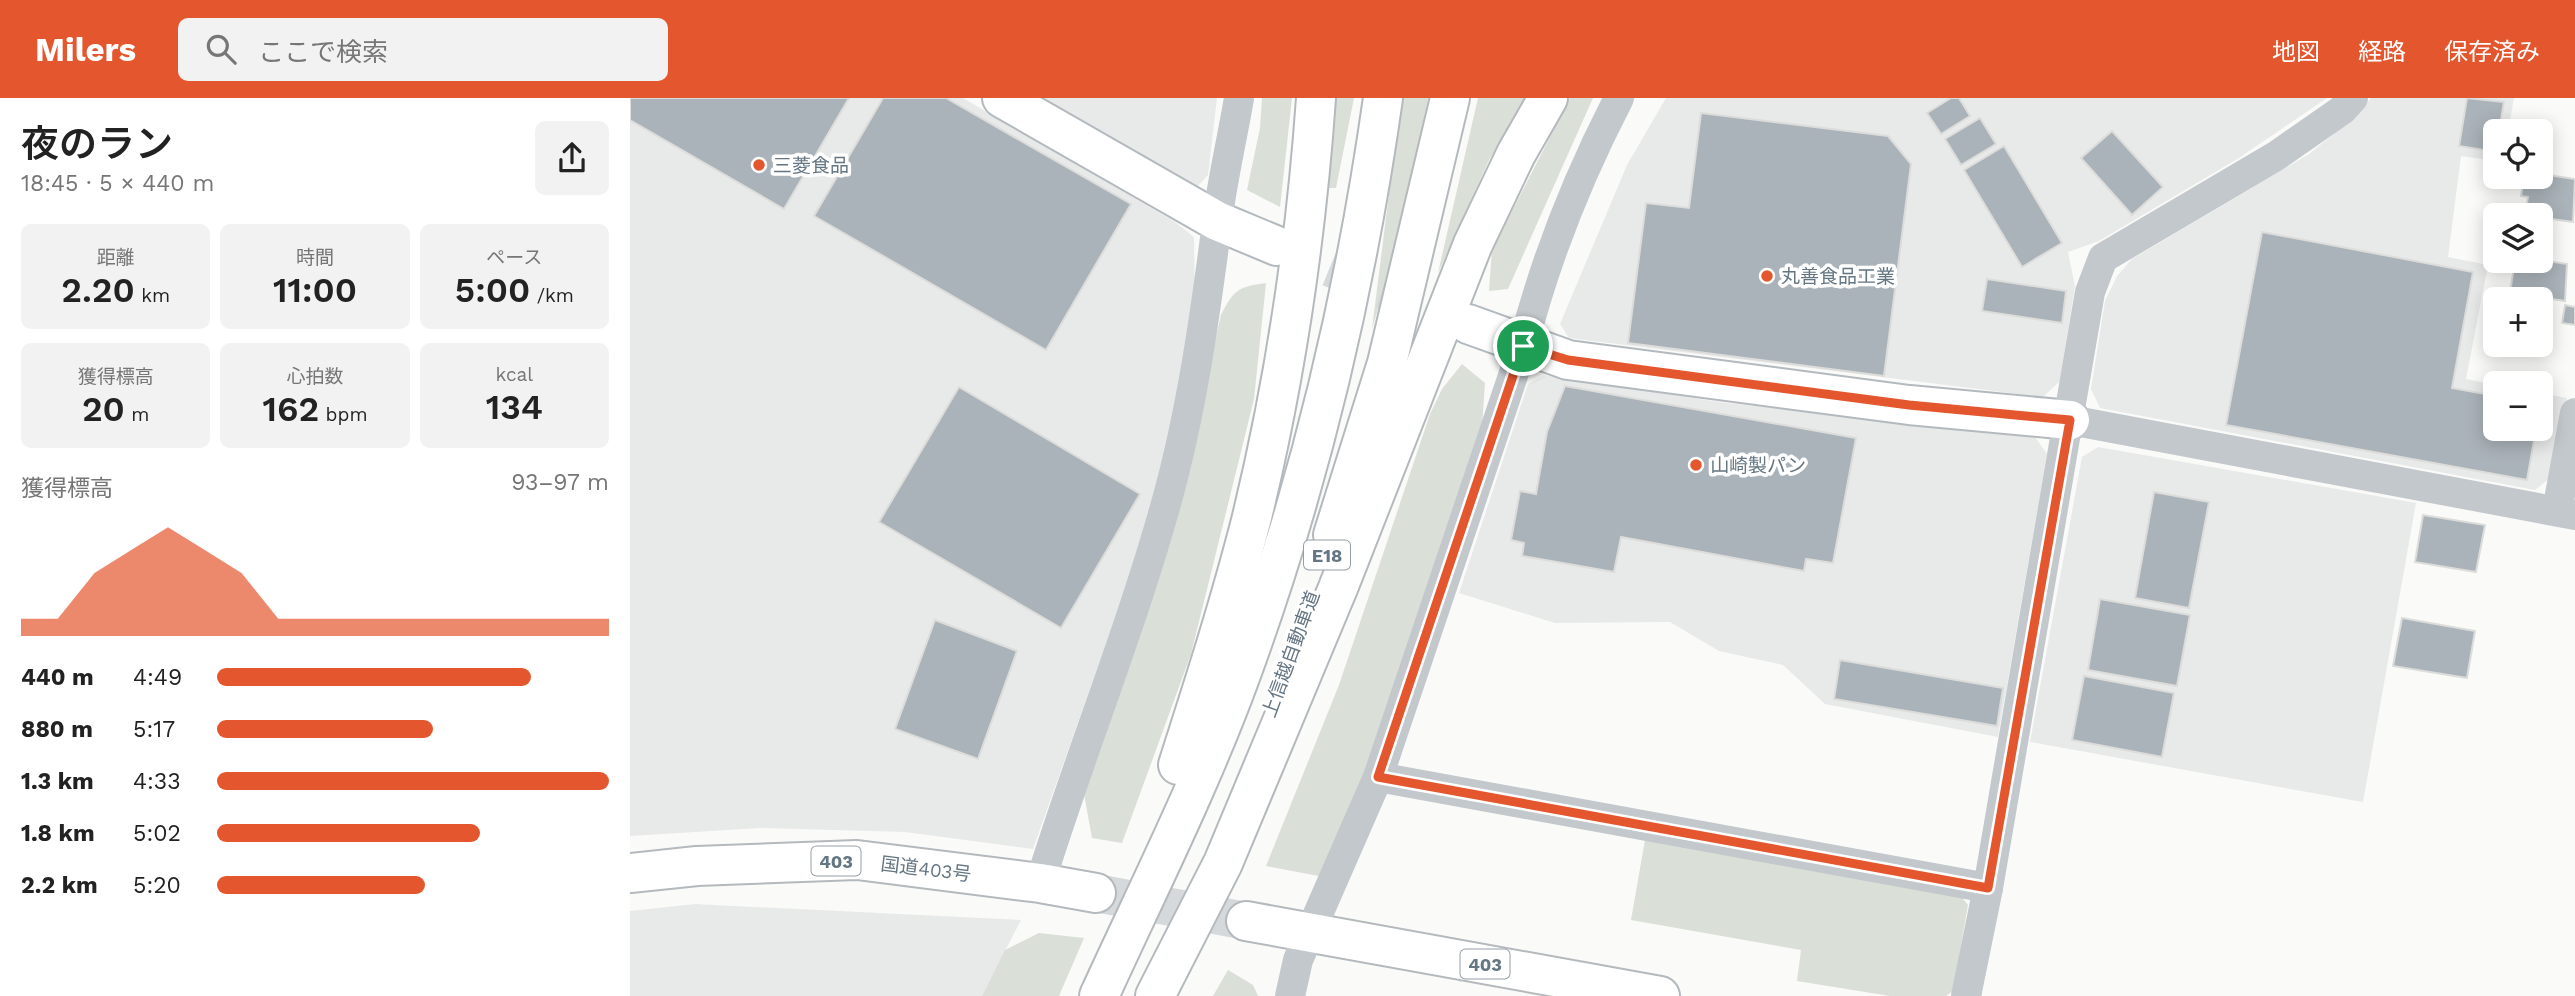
<!DOCTYPE html>
<html lang="ja">
<meta charset="utf-8">
<style>
:root{--surface:#fff;--page:#f2f2f2;--text:#222;--muted:#767676;--accent:#e4572e}
body{margin:0;font-family:"Work Sans","Noto Sans JP",sans-serif;background:var(--page);color:var(--text);height:100vh;display:flex;flex-direction:column;font-size:26px;white-space:nowrap}
*{box-sizing:border-box;margin:0}
p{font-size:23px;color:var(--muted)}
.icon{flex:none;width:38px;height:38px;fill:none;stroke:currentColor;stroke-width:2;stroke-linecap:round;stroke-linejoin:round}
.map{position:relative;flex:1;overflow:hidden}
.sheet{display:flex;flex-direction:column;background:var(--surface);width:630px}
.sheet>*{flex:none}
.tools{position:absolute;left:1853px;top:21px;display:grid;gap:14px}
.tools a{display:grid;place-items:center;width:70px;height:70px;border-radius:10px;background:var(--surface);box-shadow:0 4px 18px #0003;font-size:35px}
.pin{position:absolute;display:grid;place-items:center;width:60px;height:60px;color:#fff;margin:-30px;border:4px solid #fff;border-radius:50%;box-shadow:0 2px 7px #0007}
.round{display:grid;place-items:center;flex:none;width:74px;height:74px;border-radius:10px;background:var(--page)}
.headline{display:flex;align-items:center;justify-content:space-between;height:119px;padding:0 21px}
h1{font-size:38px;font-weight:600;line-height:52px}
.metrics{display:grid;grid-template-columns:repeat(3,1fr);gap:10px;height:119px;padding:7px 21px}
.metrics div{display:grid;align-content:center;border-radius:10px;background:var(--page);text-align:center}
.metrics b{font-size:35px;font-weight:600}
.metrics small{font-size:19px;font-weight:400}
.metrics p{font-size:19px}
.chart{height:196px;padding:14px 21px}
.chart p{display:flex;justify-content:space-between}
.chart svg{width:100%;height:126px;margin-top:7px;fill:var(--accent);opacity:.7}
ul{padding:0 21px;list-style:none;font-size:23px}
li{display:grid;grid-template-columns:112px 84px 1fr;align-items:center;height:52px}
li i{height:18px;border-radius:9px;background:var(--accent)}
header{display:flex;align-items:center;gap:42px;box-sizing:border-box;height:98px;padding:0 35px;background:var(--accent);color:#fff}
header strong{font-size:33px}
nav{display:flex;gap:38px;margin-inline-start:auto;font-size:24px}
.search{width:490px;height:63px;background:var(--page);display:flex;align-items:center;gap:18px;box-sizing:border-box;padding:0 24px;border-radius:10px;color:var(--muted);font-size:26px}
main{display:flex;flex:1;min-height:0}
.map>svg:first-child{display:block}
.built{fill:#e8e9e9}
.green{fill:#dadfd7}
.building{fill:#aab3b9;stroke:#dcdcda;stroke-width:2}
.lines{fill:none;stroke-linecap:round;stroke-linejoin:round}
.secondary-tunnel{stroke:#d5d9db;stroke-width:38;stroke-dasharray:38 19;stroke-linecap:butt}
.highway-tunnel{stroke:#d5d9db;stroke-width:38;stroke-dasharray:38 19;stroke-linecap:butt}
.secondary-casing{stroke:#b3babf;stroke-width:42}
.highway-casing{stroke:#b4b9bd;stroke-width:42}
.street{stroke:#c3c8cc;stroke-width:30}
.secondary{stroke:#fff;stroke-width:38}
.highway{stroke:#fff;stroke-width:38}
.route-casing{stroke:#fff;stroke-width:14}
.route{stroke:#e4572e;stroke-width:9}
.poi-dot{fill:#e4572e;stroke:#fff;stroke-width:2.5}
.labels{text-anchor:middle;dominant-baseline:central;stroke-width:7;stroke-linejoin:round;paint-order:stroke}
.shield{fill:#fff;stroke:#939fa8;stroke-width:2}
.shield-label{font-size:18px;font-weight:bold;fill:#657683}
.poi-label{font-size:19px;fill:#657683;stroke:#fff;text-anchor:start}
.street-label{font-size:19px;fill:#657683;stroke:#fff}
</style>
<header>
<strong>Milers</strong>
<div class="search"><svg class="icon" aria-label="search" viewBox="0 0 24 24"><circle cx="10" cy="10" r="6"/><path d="M15 15l6 6"/></svg>ここで検索</div>
<nav><a>地図</a><a>経路</a><a>保存済み</a></nav>
</header>
<main>
<section class="sheet">
<div class="headline"><div><h1>夜のラン</h1><p>18:45 · 5 × 440 m</p></div><a class="round"><svg class="icon" aria-label="share" viewBox="0 0 24 24"><path d="M12 15V3M7 8l5-5 5 5M5 13v7h14v-7"/></svg></a></div>
<div class="metrics">
<div><p>距離</p><b>2.20<small> km</small></b></div>
<div><p>時間</p><b>11:00</b></div>
<div><p>ペース</p><b>5:00<small> /km</small></b></div>
</div>
<div class="metrics">
<div><p>獲得標高</p><b>20<small> m</small></b></div>
<div><p>心拍数</p><b>162<small> bpm</small></b></div>
<div><p>kcal</p><b>134</b></div>
</div>
<div class="chart"><p><span>獲得標高</span>93–97 m</p>
<svg viewBox="0 0 160 44" preserveAspectRatio="none"><path d="M0 44V38L10 38L20 22L30 14L40 6L50 14L60 22L70 38L80 38L90 38L100 38L110 38L120 38L130 38L140 38L150 38L160 38V44z"/></svg>
</div>
<ul>
<li><b>440 m</b>4:49<i style="width:80%"></i></li>
<li><b>880 m</b>5:17<i style="width:55%"></i></li>
<li><b>1.3 km</b>4:33<i style="width:100%"></i></li>
<li><b>1.8 km</b>5:02<i style="width:67%"></i></li>
<li><b>2.2 km</b>5:20<i style="width:53%"></i></li>
</ul>
</section>
<div class="map">
<svg width="1945" height="898" viewBox="0 0 1945 898">
<rect width="100%" height="100%" fill="#fafaf8"/>
<!-- built -->
<g class="built">
<polygon points="0,0 333,0 545,124 564,139 565,207 527,402 403,751 275,734 130,730 0,738"/>
<polygon points="404,0 587,0 578,77 564,92"/>
<polygon points="1036,0 1697,0 1609,60 1469,143 1438,154 1445,188 1430,283 1413,299 939,240 930,226 997,67"/>
<polygon points="1741,0 1884,0 1878,33 1866,33 1865,63 1831,58 1818,159 1858,167 1836,281 1865,287 1866,331 1911,331 1911,295 1937,300 1925,376 1905,392 1470,310 1461,291 1475,203 1487,178 1502,161 1679,56 1726,18"/>
<polygon points="914,277 1096,305 1403,336 1417,356 1368,639 1195,606 1153,567 1089,553 1040,524 925,525 829,495 898,286"/>
<polygon points="1468,349 1786,405 1733,704 1400,644 1452,359"/>
<polygon points="65,806 391,822 352,898 0,898 0,813"/>
</g>
<!-- green -->
<g class="green">
<polygon points="632,0 662,0 650,109 617,92 630,30"/>
<polygon points="704,0 724,0 706,90 699,90"/>
<polygon points="771,0 798,0 772,131 742,231"/>
<polygon points="848,0 897,0 859,62 808,175"/>
<polygon points="940,0 963,0 878,191 859,193 862,152"/>
<path d="M 636,185 L 624,301 L 561,556 L 492,745 L 462,740 L 454,696 L 547,409 L 591,217 C 604,192 607,189 636,185 Z"/>
<polygon points="832,266 855,285 852,329 764,604 694,779 636,768 709,587 800,316 812,291"/>
<polygon points="1015,742 1330,797 1338,807 1323,893 1316,898 1260,898 1167,883 1171,852 1001,822"/>
<polygon points="409,835 454,840 429,898 352,898 375,852"/>
<polygon points="598,872 623,887 628,898 583,898"/>
</g>
<!-- building -->
<g class="building">
<polygon points="0,0 219,0 154,111 0,22"/>
<polygon points="253,0 316,0 501,106 416,252 184,118"/>
<polygon points="1321,0 1329,0 1340,18 1311,36 1297,15"/>
<polygon points="1837,0 1874,4 1869,33 1866,33 1866,54 1829,48"/>
<polygon points="1071,15 1258,38 1281,66 1254,278 998,245 1016,105 1059,110"/>
<polygon points="1350,20 1366,46 1331,67 1315,41"/>
<polygon points="1482,33 1533,89 1502,117 1451,60"/>
<polygon points="1374,48 1432,145 1392,169 1334,72"/>
<polygon points="1911,76 1945,81 1943,124 1895,117 1898,99 1891,98 1894,79 1911,79"/>
<polygon points="1632,134 1843,174 1822,290 1866,298 1866,331 1906,331 1897,382 1596,327"/>
<polygon points="1911,162 1937,166 1935,203 1915,200 1913,210 1911,201 1893,201 1894,196 1880,194 1885,163 1902,164"/>
<polygon points="1357,181 1436,193 1432,225 1352,213"/>
<polygon points="1935,207 1945,209 1945,227 1932,225"/>
<polygon points="935,288 1226,340 1203,465 1176,461 1174,473 991,439 984,474 892,458 894,445 881,442 890,393 906,396 917,334"/>
<polygon points="329,289 510,396 431,530 249,424"/>
<polygon points="1524,394 1579,404 1559,510 1505,500"/>
<polygon points="1793,417 1855,427 1846,474 1785,464"/>
<polygon points="1470,501 1560,517 1547,588 1458,572"/>
<polygon points="1772,520 1845,533 1837,580 1763,568"/>
<polygon points="305,522 387,553 348,661 265,631"/>
<polygon points="1210,562 1373,590 1367,628 1204,601"/>
<polygon points="1454,578 1544,595 1532,659 1442,642"/>
</g>
<g class="lines">
<!-- secondary-tunnel -->
<polyline class="secondary-tunnel" points="647,148 838,226"/>
<!-- highway-tunnel -->
<polyline class="highway-tunnel" points="466,795 616,823"/>
<!-- secondary casing -->
<g class="secondary-casing">
<g id="secondary">
<polyline points="372,0 587,123 647,148"/>
<polyline points="838,226 938,262 1279,307 1440,322"/>
</g>
</g>
<!-- highway casing -->
<g class="highway-casing">
<g id="highway">
<polyline points="703,437 757,265 820,0"/>
<path d="M 548,667 C 574,586 600,505 621,423 C 655,284 676,143 686,0"/>
<polyline points="0,775 67,768 227,762 410,785 466,795"/>
<polyline points="616,823 1030,898"/>
<path d="M 469,898 C 517,793 570,688 610,579 C 679,391 725,198 753,0"/>
<polyline points="525,898 593,765 708,490 843,146 886,56 918,0"/>
</g>
</g>
<!-- street -->
<g class="street">
<polyline points="1440,322 1945,417"/>
<polyline points="1927,413 1945,315"/>
<polyline points="748,679 1358,790"/>
<path d="M 410,785 C 450,656 501,532 537,402 C 562,311 575,218 587,125 C 592,83 602,42 609,0"/>
<path d="M 660,898 L 668,862 L 748,679 L 893,248 C 915,162 948,79 989,0"/>
<polyline points="1336,898 1358,790 1460,194 1473,160 1646,58 1712,12 1723,0"/>
</g>
<!-- secondary -->
<use href="#secondary" class="secondary"/>
<!-- highway -->
<use href="#highway" class="highway"/>
</g>
<g class="lines">
<!-- route casing -->
<g class="route-casing">
<polygon id="route" points="893,248 938,262 1279,307 1440,322 1358,790 748,679"/>
</g>
<!-- route -->
<use href="#route" class="route"/>
</g>
<!-- markers -->
<g class="poi-dot">
<circle cx="129" cy="67" r="7"/>
<circle cx="1137" cy="178" r="7"/>
<circle cx="1066" cy="367" r="7"/>
</g>
<g class="labels">
<!-- shield labels -->
<g class="shield">
<rect x="674" y="442.5" width="46" height="29" rx="5"/>
<rect x="181.5" y="748.5" width="49" height="29" rx="5"/>
<rect x="830.5" y="851.5" width="49" height="29" rx="5"/>
</g>
<g class="shield-label">
<text x="697" y="457">E18</text>
<text x="206" y="763">403</text>
<text x="855" y="866">403</text>
</g>
<!-- poi labels -->
<g class="poi-label">
<text x="143" y="67">三菱食品</text>
<text x="1151" y="178">丸善食品工業</text>
<text x="1080" y="367">山崎製パン</text>
</g>
<!-- street labels -->
<g class="street-label">
<text transform="translate(661 556) rotate(-70)">上信越自動車道</text>
<text transform="translate(296 771) rotate(7)">国道403号</text>
</g>
</g>
</svg>
<div class="tools">
<a><svg class="icon" aria-label="locate" viewBox="0 0 24 24"><circle cx="12" cy="12" r="6"/><path d="M12 2v4M12 18v4M2 12h4M18 12h4"/></svg></a>
<a><svg class="icon" aria-label="layers" viewBox="0 0 24 24"><path d="M12 4l9 5-9 5-9-5zM3 14l9 5 9-5"/></svg></a>
<a>+</a>
<a>−</a>
</div>
<div class="pin" style="left:893px;top:248px;background:#1e9e55"><svg class="icon" aria-label="arrive" viewBox="0 0 24 24"><path d="M6 21V4h12l-3 4 3 4H6"/></svg></div>
</div>
</main>
